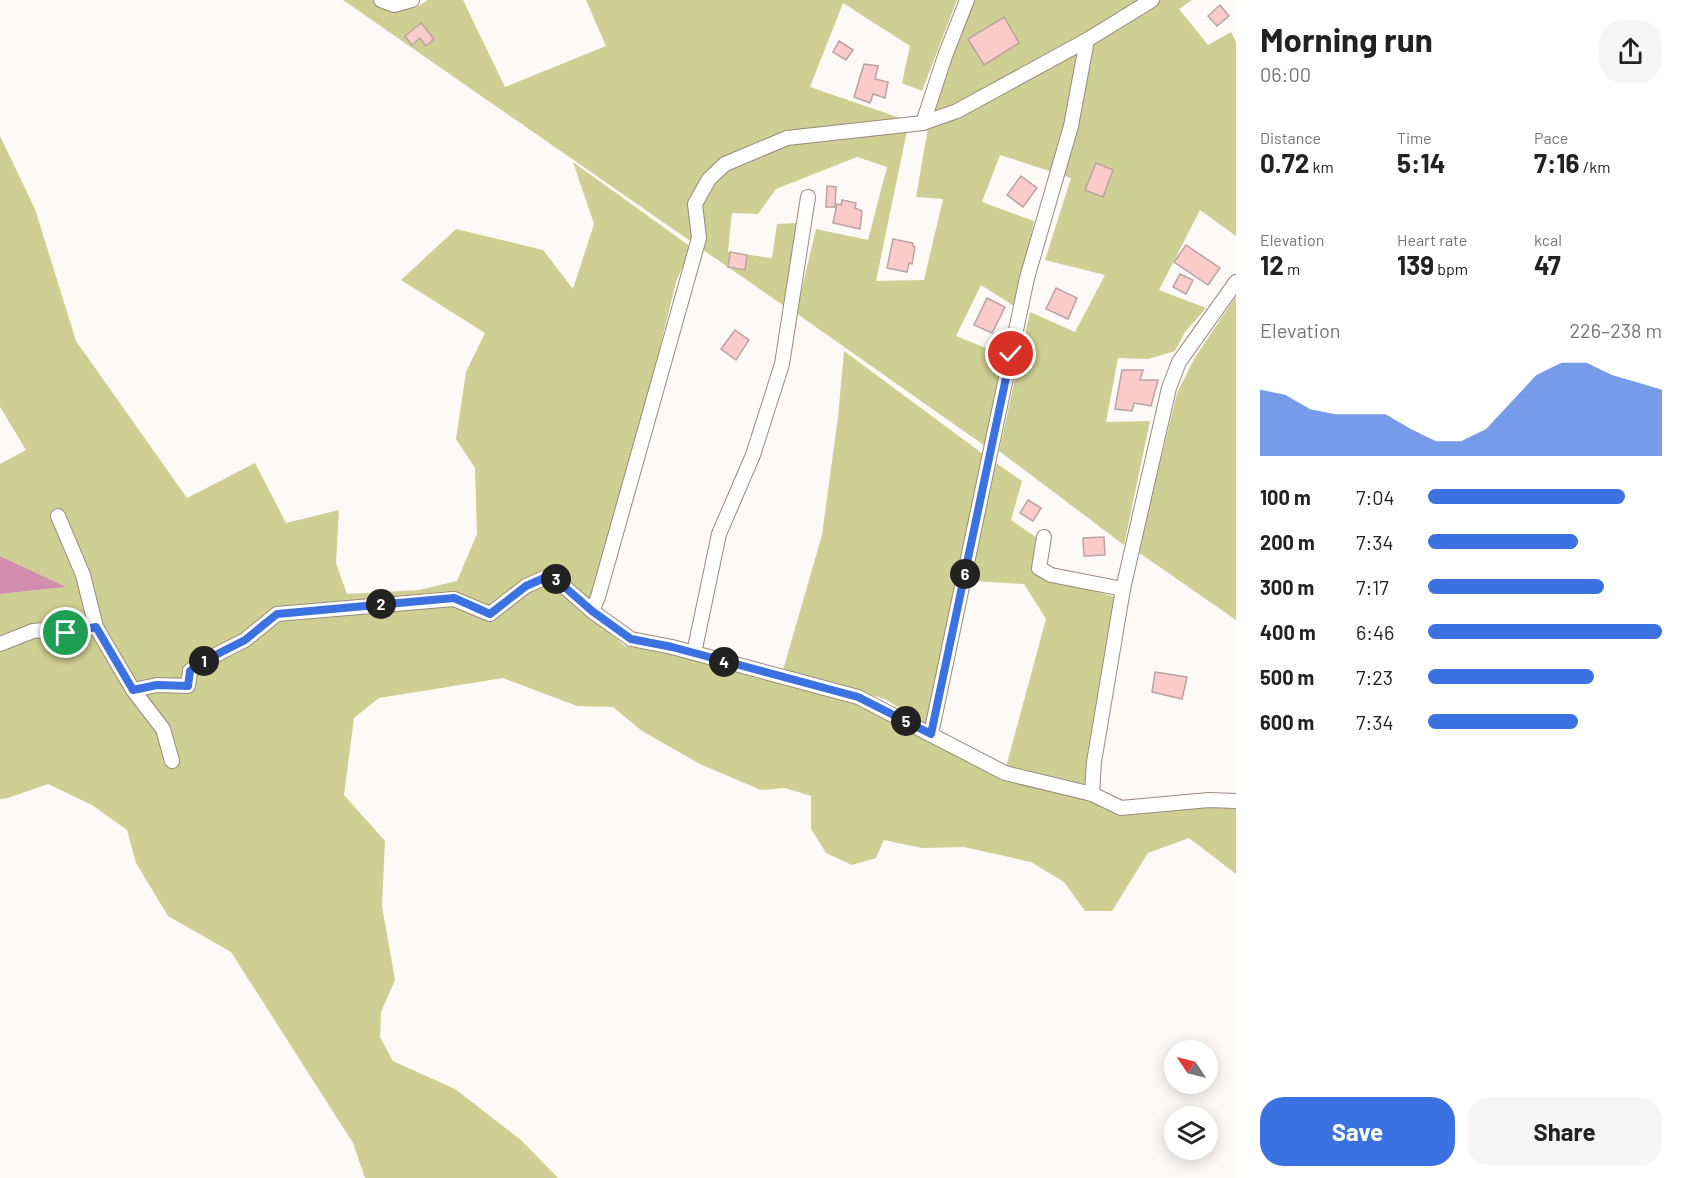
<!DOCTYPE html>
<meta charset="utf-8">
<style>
:root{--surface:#fff;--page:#f6f6f6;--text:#222;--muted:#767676;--accent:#3b71e0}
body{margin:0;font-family:Barlow,sans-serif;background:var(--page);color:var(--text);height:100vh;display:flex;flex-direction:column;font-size:22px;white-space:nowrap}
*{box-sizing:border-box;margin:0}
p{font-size:20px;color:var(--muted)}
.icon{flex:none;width:33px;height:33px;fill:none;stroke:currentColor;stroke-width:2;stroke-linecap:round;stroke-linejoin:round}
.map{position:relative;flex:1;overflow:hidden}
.side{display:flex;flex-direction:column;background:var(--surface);width:450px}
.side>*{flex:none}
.needle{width:39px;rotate:305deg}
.buttons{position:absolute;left:1164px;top:1040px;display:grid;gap:12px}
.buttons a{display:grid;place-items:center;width:54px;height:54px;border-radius:50%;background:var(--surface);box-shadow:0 3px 15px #0003;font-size:30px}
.pin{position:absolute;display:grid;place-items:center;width:51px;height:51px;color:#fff;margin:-26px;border:3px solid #fff;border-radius:50%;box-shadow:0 2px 6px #0007}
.km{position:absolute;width:30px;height:30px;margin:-15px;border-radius:50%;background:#222;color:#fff;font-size:16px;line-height:30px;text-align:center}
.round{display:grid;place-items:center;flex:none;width:63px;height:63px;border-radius:24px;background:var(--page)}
.headline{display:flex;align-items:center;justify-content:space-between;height:102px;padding:0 24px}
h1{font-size:33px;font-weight:700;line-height:45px}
.stats{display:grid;grid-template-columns:repeat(3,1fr);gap:9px;height:102px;padding:6px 24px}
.stats div{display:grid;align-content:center}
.stats b{font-size:26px;font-weight:700}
.stats small{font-size:16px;font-weight:400}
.stats p{font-size:16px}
.chart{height:168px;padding:12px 24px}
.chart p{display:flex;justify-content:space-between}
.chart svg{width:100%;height:108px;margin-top:6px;fill:var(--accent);opacity:.7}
.primary-button{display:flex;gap:12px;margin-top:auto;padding:12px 24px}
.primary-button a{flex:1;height:69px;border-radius:24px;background:var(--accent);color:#fff;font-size:24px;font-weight:700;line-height:69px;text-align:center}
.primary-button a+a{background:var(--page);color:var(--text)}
ul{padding:0 24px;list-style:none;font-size:20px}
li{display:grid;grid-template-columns:96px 72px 1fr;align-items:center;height:45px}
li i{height:15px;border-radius:8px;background:var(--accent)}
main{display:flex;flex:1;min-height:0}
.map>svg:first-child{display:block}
.green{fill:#cecf92}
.water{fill:#d18eac}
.building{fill:#fbcbc9;stroke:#baa3a2;stroke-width:1.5}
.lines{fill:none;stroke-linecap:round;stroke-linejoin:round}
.minor-casing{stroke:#9b897f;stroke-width:16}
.minor{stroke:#fff;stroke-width:14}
.route-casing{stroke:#fff;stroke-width:12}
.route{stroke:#3b71e0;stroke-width:8}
</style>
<main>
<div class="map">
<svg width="1236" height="1178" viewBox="0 0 1236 1178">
<rect width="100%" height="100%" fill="#fdf9f7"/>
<!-- green -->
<g class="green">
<polygon points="343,0 372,0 377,5 418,6 428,0 463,0 505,87 606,46 586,0 957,0 922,91 902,83 910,46 843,3 810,87 909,121 876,281 924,280 943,199 916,197 931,110 970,6 974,0 1192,0 1179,9 1208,45 1231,32 1236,42 1236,236 1200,210 1159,290 1206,308 1185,332 1175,351 1148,359 1118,358 1106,422 1150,421 1124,545 999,451 1030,312 1075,332 1105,275 1045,260 1071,178 1000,155 982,202 1034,221 1017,308 981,285 956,336 1006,356 985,446 796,313 816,229 868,240 887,167 857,157 776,189 758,214 732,213 728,252 772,258 777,224 797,223 784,306"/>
<polygon points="0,136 35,209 76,341 187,498 255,463 286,523 339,510 336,563 347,594 419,590 457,581 477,534 475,468 456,439 466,372 485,333 401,280 456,229 543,250 573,289 594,224 573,162 691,247 676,282 631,465 590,599 588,615 625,646 688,657 756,678 824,693 855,701 1000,776 1088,797 1118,812 1208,803 1236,807 1236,874 1189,838 1148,853 1112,911 1085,911 1064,882 1031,862 964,847 922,848 884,840 876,858 852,865 826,853 811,829 811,796 785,788 761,790 700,764 642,731 613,707 577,706 503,678 379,698 354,718 344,795 385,841 382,906 395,980 381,1012 380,1037 393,1061 455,1089 521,1140 558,1178 365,1178 353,1143 231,952 168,916 136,863 127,830 92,805 48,784 8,798 0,799 0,594 65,587 0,556 0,464 26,450 0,407"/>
<polygon points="1236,296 1236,620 1138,552 1177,393 1194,359"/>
<polygon points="844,351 987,457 1022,481 1011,520 1037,538 1031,569 1055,580 1118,598 1088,787 1006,767 1046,619 1024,584 959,580 929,727 885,699 783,670 822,535 838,417"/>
</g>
<!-- water -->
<polygon class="water" points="0,556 66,587 0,594"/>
<!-- building -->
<g class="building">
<polygon points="1220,5 1229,16 1217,26 1208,16"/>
<polygon points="1004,17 1019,43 984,65 968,39"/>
<polygon points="421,23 434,39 426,46 420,38 412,45 405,36"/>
<polygon points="839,41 853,50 846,60 833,52"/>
<polygon points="864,64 878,66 875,79 888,82 885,98 873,94 870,103 854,97"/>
<polygon points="1096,163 1113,170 1103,197 1085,190"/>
<polygon points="1021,176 1037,188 1023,207 1007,195"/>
<polygon points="827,186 836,187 835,207 826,207"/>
<polygon points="842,200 856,203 855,208 862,211 860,229 833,223 837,204 841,205"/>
<polygon points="893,239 913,243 913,246 915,247 912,264 909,263 907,272 887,268"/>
<polygon points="1186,245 1220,268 1208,285 1174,262"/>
<polygon points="730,252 747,255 745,270 728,267"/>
<polygon points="1180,274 1193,280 1186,294 1173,287"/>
<polygon points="1056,288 1077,298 1068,319 1046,309"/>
<polygon points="987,298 1005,307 992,333 974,325"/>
<polygon points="735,330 749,340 736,360 721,349"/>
<polygon points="1122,370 1143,370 1140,380 1158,380 1151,406 1134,403 1132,411 1115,409"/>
<polygon points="1028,500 1041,508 1033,521 1020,513"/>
<polygon points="1104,537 1105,555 1084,556 1083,538"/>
<polygon points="1155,672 1187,677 1182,699 1152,692"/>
</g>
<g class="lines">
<!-- minor casing -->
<g class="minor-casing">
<g id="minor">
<polyline points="381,0 394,5 412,0"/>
<polyline points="923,123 945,56 967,0"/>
<polyline points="58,516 83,575 96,627"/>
<polyline points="1044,537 1039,568 1051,575 1123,589"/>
<polyline points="592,611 598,597 699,238 695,204 709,179 725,164 787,138 923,123 957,111 1087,40 1152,0"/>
<polyline points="0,644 33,631 55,629 67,633 96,627 133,690 163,729 172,761"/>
<polyline points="694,653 719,534 753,455 782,364 808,197"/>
<polyline points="133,690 157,685 188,686 190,671 200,663 245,640 277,614 454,599 490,614 526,586 551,575 592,611 631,639 672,647 858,697 1005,773 1092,794 1121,808 1209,800 1236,801"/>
<polyline points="931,734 1027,278 1071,126 1087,40"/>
<polyline points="1092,794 1094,762 1123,589 1169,388 1179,362 1236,282"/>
</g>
</g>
<!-- minor -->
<use href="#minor" class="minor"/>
</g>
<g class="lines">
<!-- route casing -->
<g class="route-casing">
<polyline id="route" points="66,633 96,627 133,690 157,685 188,686 190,671 200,663 245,640 277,614 454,598 490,614 526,586 551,575 592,611 631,639 672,647 858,697 931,734 1011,354"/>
</g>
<!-- route -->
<use href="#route" class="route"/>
</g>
</svg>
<div class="buttons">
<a><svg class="needle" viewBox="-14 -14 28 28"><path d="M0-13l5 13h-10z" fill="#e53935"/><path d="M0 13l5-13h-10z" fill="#767676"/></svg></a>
<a><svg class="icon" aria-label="layers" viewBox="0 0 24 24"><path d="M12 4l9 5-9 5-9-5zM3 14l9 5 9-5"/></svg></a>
</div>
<div class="pin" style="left:66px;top:633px;background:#1e9e55"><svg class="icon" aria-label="arrive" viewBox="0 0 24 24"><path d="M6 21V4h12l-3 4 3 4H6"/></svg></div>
<div class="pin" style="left:1011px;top:354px;background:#d93025"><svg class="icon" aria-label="check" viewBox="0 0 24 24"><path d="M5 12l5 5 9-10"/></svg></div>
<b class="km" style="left:204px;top:661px">1</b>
<b class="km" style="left:381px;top:604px">2</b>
<b class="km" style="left:556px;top:579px">3</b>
<b class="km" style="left:724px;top:662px">4</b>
<b class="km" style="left:906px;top:721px">5</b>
<b class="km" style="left:965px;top:574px">6</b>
</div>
<section class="side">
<div class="headline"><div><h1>Morning run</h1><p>06:00</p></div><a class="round"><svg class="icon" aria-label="share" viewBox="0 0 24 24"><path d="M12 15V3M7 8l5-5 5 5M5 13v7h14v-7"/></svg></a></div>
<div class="stats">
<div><p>Distance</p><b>0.72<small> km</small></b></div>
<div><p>Time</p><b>5:14</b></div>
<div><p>Pace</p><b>7:16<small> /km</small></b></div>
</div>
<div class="stats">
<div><p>Elevation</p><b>12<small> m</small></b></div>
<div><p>Heart rate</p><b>139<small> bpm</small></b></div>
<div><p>kcal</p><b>47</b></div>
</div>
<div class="chart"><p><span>Elevation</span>226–238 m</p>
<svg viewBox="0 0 160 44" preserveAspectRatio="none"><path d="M0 44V17L10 19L20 25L30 27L40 27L50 27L60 33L70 38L80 38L90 33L100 22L110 11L120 6L130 6L140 11L150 14L160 17V44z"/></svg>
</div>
<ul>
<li><b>100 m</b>7:04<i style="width:84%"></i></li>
<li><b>200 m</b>7:34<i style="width:64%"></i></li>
<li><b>300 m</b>7:17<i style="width:75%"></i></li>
<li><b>400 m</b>6:46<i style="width:100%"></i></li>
<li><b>500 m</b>7:23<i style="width:71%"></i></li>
<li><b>600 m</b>7:34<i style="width:64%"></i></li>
</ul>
<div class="primary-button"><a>Save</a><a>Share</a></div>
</section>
</main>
